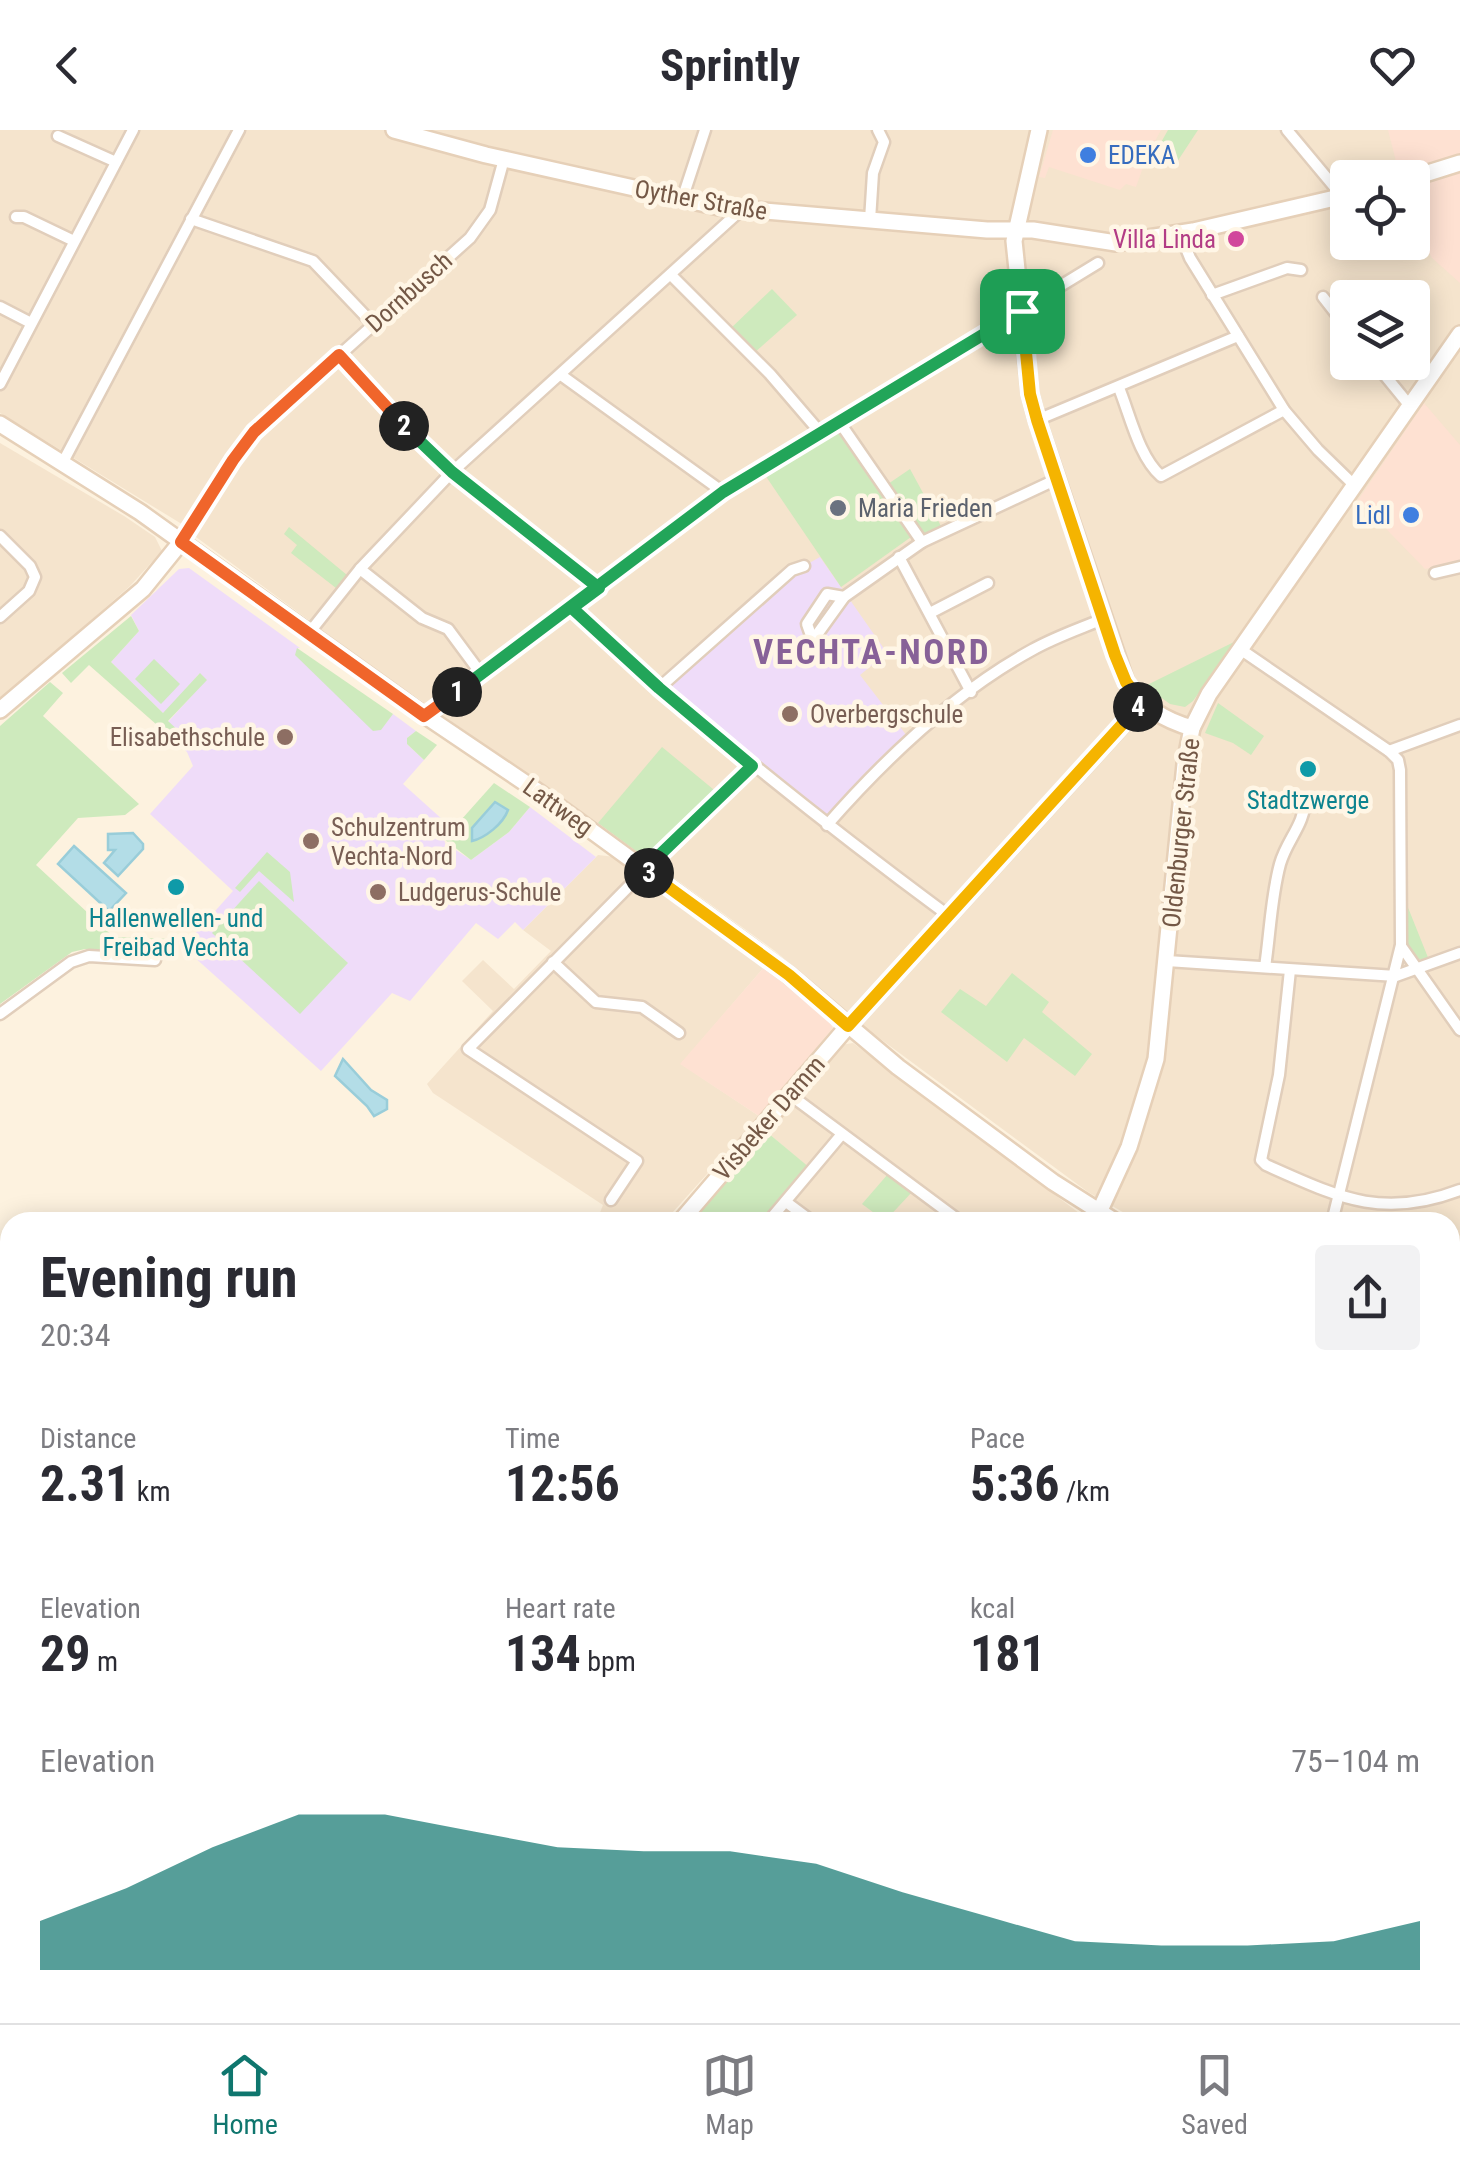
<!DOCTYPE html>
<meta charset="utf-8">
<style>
:root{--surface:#fff;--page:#f2f2f3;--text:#2b2b33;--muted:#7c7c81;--line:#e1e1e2;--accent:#0f766e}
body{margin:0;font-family:"Roboto Condensed",sans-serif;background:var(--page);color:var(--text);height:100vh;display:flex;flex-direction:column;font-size:38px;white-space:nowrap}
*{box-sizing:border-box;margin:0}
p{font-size:32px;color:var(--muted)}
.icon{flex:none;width:55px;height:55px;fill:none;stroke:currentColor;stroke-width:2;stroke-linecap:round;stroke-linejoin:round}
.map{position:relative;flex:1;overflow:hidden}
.side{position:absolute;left:0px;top:1082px;width:1460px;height:812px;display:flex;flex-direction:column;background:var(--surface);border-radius:30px 30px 0 0;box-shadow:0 5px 25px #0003}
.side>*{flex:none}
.tools{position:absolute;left:1330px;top:30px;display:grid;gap:20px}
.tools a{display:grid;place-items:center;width:100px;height:100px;border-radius:10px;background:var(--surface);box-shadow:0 5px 25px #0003;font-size:50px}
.pin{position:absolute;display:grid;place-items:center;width:85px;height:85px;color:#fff;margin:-42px;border-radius:20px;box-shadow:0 5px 15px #0006}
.km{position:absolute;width:50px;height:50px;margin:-25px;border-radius:50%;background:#222;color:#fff;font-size:28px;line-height:50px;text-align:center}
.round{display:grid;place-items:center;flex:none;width:105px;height:105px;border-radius:10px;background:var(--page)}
.head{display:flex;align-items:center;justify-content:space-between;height:170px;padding:0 40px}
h1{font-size:55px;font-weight:700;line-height:75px}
.figures{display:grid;grid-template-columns:repeat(3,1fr);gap:15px;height:170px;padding:10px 40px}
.figures div{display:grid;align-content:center}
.figures b{font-size:50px;font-weight:700}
.figures small{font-size:28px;font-weight:400}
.figures p{font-size:28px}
.chart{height:280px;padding:20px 40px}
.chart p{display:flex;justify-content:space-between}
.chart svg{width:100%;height:180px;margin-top:10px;fill:var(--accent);opacity:.7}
header{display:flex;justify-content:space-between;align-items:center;height:130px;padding:0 40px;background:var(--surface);font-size:45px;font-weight:700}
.dock{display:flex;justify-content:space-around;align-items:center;height:140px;border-top:2px solid var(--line);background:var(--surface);font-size:28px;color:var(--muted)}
.dock a{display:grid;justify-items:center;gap:5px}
.dock .active{color:var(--accent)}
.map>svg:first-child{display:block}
.residential{fill:#f5e4cd;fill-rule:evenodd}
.commercial{fill:#fee1d2}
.industrial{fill:#ebe3db}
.education{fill:#efdcf9}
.green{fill:#ceeabd}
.water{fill:#b3dde7;stroke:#99cdd9;stroke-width:2.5}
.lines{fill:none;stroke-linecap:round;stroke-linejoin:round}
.stream{stroke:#99cdd9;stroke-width:2.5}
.street-casing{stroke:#e1cebb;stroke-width:15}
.secondary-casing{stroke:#e6d0b8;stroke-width:20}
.street{stroke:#fff;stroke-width:10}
.secondary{stroke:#fff;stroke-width:15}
.rail-casing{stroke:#b59ec6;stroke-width:6}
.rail{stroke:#fff6e6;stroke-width:2.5;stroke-dasharray:8;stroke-linecap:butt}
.split-1-casing{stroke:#fff;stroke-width:20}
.split-2-casing{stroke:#fff;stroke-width:20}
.split-3-casing{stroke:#fff;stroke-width:20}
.split-4-casing{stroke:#fff;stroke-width:20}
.split-5-casing{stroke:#fff;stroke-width:20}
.split-1{stroke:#22a559;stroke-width:12}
.split-2{stroke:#f0652b;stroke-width:12}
.split-3{stroke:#22a559;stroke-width:12}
.split-4{stroke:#f5b400;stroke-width:12}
.split-5{stroke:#f5b400;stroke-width:12}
.shop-dot{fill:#3f7fe0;stroke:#fff6e6;stroke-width:4}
.hotel-dot{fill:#d1479c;stroke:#fff6e6;stroke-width:4}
.worship-dot{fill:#6b7280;stroke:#fff6e6;stroke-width:4}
.education-dot{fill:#8d6e63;stroke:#fff6e6;stroke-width:4}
.culture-dot{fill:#0f9aa8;stroke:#fff6e6;stroke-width:4}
.labels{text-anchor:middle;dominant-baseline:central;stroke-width:9;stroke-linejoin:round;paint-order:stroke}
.shop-label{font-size:25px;fill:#366cbe;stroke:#fff6e6;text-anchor:start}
.street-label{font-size:25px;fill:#745846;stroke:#fff6e6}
.hotel-label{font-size:25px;fill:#b23c85;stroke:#fff6e6;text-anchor:end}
.worship-label{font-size:25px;fill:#5b616d;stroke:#fff6e6;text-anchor:start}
.education-label{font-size:25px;fill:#785e54;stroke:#fff6e6;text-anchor:start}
.culture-label{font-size:25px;fill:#0d838f;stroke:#fff6e6}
.district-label{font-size:35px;font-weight:bold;letter-spacing:2.5px;fill:#876198;stroke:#fff6e6}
</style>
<header><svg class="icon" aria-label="back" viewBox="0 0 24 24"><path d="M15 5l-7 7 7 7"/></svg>Sprintly<svg class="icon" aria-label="heart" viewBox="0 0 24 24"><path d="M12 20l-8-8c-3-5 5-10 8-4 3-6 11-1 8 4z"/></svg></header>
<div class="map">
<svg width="1460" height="1893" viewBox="0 0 1460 1893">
<rect width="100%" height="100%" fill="#fdf2df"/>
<!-- residential -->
<g class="residential">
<path d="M 0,0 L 1460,0 L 1460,1183 L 1450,1187 L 1450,1092 L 1140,1092 L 1088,1062 L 871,902 L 775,821 L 598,693 L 367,533 L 196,407 L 185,396 L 0,283 ZM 1348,48 L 1412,48 L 1412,112 L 1348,112 ZM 1348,168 L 1412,168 L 1412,232 L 1348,232 Z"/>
<polygon points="0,313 124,386 155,407 162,421 130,456 0,570"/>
<polygon points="598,725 615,727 765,836 681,934 759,986 664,1092 610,1092 599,1085 603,1075 433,963 427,954 493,881 462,851 483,830 514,859 551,821 523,800"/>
<polygon points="853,913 1079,1083 1080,1092 763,1092 809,1038 768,1003 841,915"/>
<polygon points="1460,1201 1460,1596 1450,1604 1450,1205"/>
<polygon points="1460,1800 1460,1853 1450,1848 1450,1818"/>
</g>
<!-- commercial -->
<g class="commercial">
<polygon points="1053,0 1161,0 1147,26 1136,57 1126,54 1120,60 1049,37 1045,48 1039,47"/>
<polygon points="1388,0 1460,0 1460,153 1432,128 1415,100 1412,48 1400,47"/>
<polygon points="1424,273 1460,315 1460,431 1425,439 1358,370"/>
<polygon points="765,836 826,887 833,898 759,986 680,934"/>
</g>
<!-- industrial -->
<g class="industrial">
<polygon points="351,1885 428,1885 487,1892 489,1885 508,1885 544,1889 551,1893 344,1893"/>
<polygon points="737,1885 1199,1885 1190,1893 651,1893"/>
<polygon points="1238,1885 1314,1885 1331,1893 1230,1893"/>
</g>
<!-- education -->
<g class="education">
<polygon points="820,427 887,523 860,545 910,610 827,695 659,558 804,436"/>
<polygon points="189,438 300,518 297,518 381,599 393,584 416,601 407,608 407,614 424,630 403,654 453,699 444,709 445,713 471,730 509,702 530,677 596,727 523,800 515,792 498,809 476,793 410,871 392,863 321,941 183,817 233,761 150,684 193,636 187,622 174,610 180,604 168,592 206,550 199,544 164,584 111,532 139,501 131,485 179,439"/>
</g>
<!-- green -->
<g class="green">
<polygon points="1168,0 1198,0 1175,35 1155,23"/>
<polygon points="772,159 797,185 754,223 730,199"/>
<polygon points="838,300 911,407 841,457 765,345"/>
<polygon points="910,339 941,396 924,405 888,354"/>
<polygon points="289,397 347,445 336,458 291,423 297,415 284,404"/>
<polygon points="131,486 139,501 111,532 163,583 200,543 207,550 168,591 181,603 174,610 89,535 71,553 62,543"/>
<polygon points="1236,511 1193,571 1185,577 1170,574 1145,556"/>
<polygon points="297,518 393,584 381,600 373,601 295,525"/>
<polygon points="154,529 180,554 161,574 135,549"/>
<polygon points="50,552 63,563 43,586 139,674 125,685 78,688 36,735 114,807 173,809 157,826 85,819 72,822 0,874 0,596"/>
<polygon points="1218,573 1264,606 1251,625 1233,613 1205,603"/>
<polygon points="416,601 437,615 424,630 407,614 407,608"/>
<polygon points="662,617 719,664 648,730 598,693"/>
<polygon points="494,653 530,677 509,702 471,730 444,709"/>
<polygon points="267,722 290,742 294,772 259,741 240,762 235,758"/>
<polygon points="259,751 348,833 300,884 212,803"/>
<path d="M 1405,770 L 1429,830 C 1400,833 1406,791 1405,770 Z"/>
<polygon points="1012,843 1049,872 1042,882 1092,924 1075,946 1024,908 1007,932 941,882 960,859 986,876"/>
<polygon points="768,1003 810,1038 763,1092 692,1092"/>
<polygon points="888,1044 912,1062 885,1091 862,1074"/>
<polygon points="0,1266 10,1274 10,1380 0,1390"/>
<polygon points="10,1646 10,1792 0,1791 0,1657"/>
<polygon points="1450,1687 1460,1692 1460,1782 1450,1797"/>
<polygon points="1450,1848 1460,1853 1460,1893 1449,1893 1434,1885 1450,1885"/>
<polygon points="16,1885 351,1885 344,1893 7,1893"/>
<polygon points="579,1885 737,1885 651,1893 571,1893"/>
<polygon points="1314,1885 1389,1885 1384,1893 1331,1893"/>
</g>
<!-- water -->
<g class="water">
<path d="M 495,672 L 508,680 C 503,694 485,708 472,711 L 472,698 Z"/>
<polygon points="133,703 143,714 143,719 118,746 104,733 115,720 108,720 108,704"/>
<polygon points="74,716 126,763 109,781 58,734"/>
<polygon points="343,929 371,960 387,970 387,979 374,986 367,976 335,946"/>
</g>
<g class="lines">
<!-- stream -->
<polyline class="stream" points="1223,1893 1231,1885"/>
<!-- street casing -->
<g class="street-casing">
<g id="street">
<polyline points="1287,0 1342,66"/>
<polyline points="58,6 116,32"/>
<polyline points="682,70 705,0"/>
<polyline points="16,87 24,87 74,111"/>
<polyline points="191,89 313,131 373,194"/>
<polyline points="870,90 873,43 884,12 878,0"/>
<polyline points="1180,103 1190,128 1284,280 1318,320 1354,355"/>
<polyline points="671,145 770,244 819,301"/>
<polyline points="1212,165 1287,138 1301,140"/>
<polyline points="1323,167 1348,199"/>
<polyline points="0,177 31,193"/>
<polyline points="339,225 428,320 599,458"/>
<polyline points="1374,232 1410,276"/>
<polyline points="561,245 723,362"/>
<polyline points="0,254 133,0"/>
<path d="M 1119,258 C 1130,285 1139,327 1161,346 L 1284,280"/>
<polyline points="838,290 922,412"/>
<polyline points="1037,290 1238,206"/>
<polyline points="63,332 239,0"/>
<polyline points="0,406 30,436 35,447 29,461 0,487"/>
<polyline points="181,412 233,330 254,302 470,108 490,80 504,29"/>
<polyline points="899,427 971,562"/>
<polyline points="360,439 422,488 448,499 482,545"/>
<polyline points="1435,443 1460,437"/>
<path d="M 573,478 C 692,589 818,689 949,786"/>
<polyline points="930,483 988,453"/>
<polyline points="309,503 360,439 452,342 741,80"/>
<polyline points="813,511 807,494 827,464 844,467"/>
<polyline points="808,517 844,467 922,412 1055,350"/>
<polyline points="1240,519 1389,621 1398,630 1400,640 1401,815 1332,1092"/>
<polyline points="659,558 792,440 804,436"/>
<polyline points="424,585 599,458 723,362 1098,133"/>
<polyline points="1389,621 1460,595"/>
<path d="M 827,695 C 884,630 955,562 1032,520 C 1055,507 1079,499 1103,489"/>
<polyline points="1401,816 1460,900"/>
<polyline points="1167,831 1396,846 1460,823"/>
<polyline points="553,832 596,872 642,877 679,903"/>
<path d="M 1265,837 C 1270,804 1271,767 1280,734 C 1287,709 1305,695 1305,668"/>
<path d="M 1290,840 L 1279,945 L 1261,1030 L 1266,1035 C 1338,1067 1382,1090 1460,1060"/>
<polyline points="0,884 71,832 89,826 155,830"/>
<polyline points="789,964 961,1092"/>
<polyline points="611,1070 637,1031 468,919 645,740 753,636"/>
<polyline points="786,1072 813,1092"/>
<polyline points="768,1092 842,1004"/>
<polyline points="1450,1224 1460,1236"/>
<polyline points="1450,1297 1460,1291"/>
<polyline points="1450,1465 1460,1454"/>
</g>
</g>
<!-- secondary casing -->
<g class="secondary-casing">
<g id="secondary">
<polyline points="394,0 486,25 719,77 987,100 1033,100 1116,113 1193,101 1348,65"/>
<path d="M 1039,0 L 1014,111 L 1030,264 L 1037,290 L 1126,552 C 1143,577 1164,590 1192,598"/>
<polyline points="1412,48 1460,33"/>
<polyline points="0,294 140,382 411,576 540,663 789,845 898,937 1053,1052 1116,1092"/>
<polyline points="0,580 143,459 181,412"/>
<polyline points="1096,1089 1129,1017 1156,929 1185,634 1192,598 1209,564 1460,204"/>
<polyline points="680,1092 848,896 1142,573"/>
<polyline points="1450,1196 1460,1192"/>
<polyline points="1450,1680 1460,1685"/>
<polyline points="0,1888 10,1879"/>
<polyline points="554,1893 560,1885"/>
</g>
</g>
<!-- street -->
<use href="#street" class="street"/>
<!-- secondary -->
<use href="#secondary" class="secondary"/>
<!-- rail casing -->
<g class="rail-casing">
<g id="rail">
<polyline points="1450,1608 1460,1601"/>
<polyline points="0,1822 10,1823"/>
</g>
</g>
<!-- rail -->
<use href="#rail" class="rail"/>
</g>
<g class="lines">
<!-- split-1 casing -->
<g class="split-1-casing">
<polyline id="split-1" points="457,562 723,362 1022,181"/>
</g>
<!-- split-2 casing -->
<g class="split-2-casing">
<polyline id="split-2" points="404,296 339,225 254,302 233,330 181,412 424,586 457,562"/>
</g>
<!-- split-3 casing -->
<g class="split-3-casing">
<polyline id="split-3" points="404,296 452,342 599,458 572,478 659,558 752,636 644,740 649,743"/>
</g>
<!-- split-4 casing -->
<g class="split-4-casing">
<polyline id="split-4" points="649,743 789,845 848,896 1138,577"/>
</g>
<!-- split-5 casing -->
<g class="split-5-casing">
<polyline id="split-5" points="1022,181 1030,264 1037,290 1115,525 1126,552 1142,573 1138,577"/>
</g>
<!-- split-1 -->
<use href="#split-1" class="split-1"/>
<!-- split-2 -->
<use href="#split-2" class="split-2"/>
<!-- split-3 -->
<use href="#split-3" class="split-3"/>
<!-- split-4 -->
<use href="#split-4" class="split-4"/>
<!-- split-5 -->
<use href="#split-5" class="split-5"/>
</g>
<!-- markers -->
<g class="shop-dot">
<circle cx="1088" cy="25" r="10"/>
<circle cx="1411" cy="385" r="10"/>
</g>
<circle class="hotel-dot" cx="1236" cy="109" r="10"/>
<circle class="worship-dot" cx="838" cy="378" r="10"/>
<g class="education-dot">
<circle cx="790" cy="584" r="10"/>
<circle cx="285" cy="607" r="10"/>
<circle cx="311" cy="711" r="10"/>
<circle cx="378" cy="762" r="10"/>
</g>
<g class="culture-dot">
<circle cx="1308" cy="639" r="10"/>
<circle cx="176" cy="757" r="10"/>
</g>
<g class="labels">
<!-- shop labels -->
<g class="shop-label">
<text x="1108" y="25">EDEKA</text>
<text x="1391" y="385" text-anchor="end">Lidl</text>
</g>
<!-- street labels -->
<g class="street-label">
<text transform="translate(701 70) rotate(10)">Oyther Straße</text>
<text transform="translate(409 162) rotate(-42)">Dornbusch</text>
<text transform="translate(558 677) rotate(36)">Lattweg</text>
<text transform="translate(1181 703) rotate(-84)">Oldenburger Straße</text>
<text transform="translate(769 988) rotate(-49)">Visbeker Damm</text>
</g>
<!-- hotel labels -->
<g class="hotel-label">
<text x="1216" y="109">Villa Linda</text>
</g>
<!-- worship labels -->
<g class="worship-label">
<text x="858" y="378">Maria Frieden</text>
</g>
<!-- education labels -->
<g class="education-label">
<text x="810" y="584">Overbergschule</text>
<text x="265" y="607" text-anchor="end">Elisabethschule</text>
<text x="331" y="697">Schulzentrum<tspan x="331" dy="29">Vechta-Nord</tspan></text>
<text x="398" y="762">Ludgerus-Schule</text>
</g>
<!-- culture labels -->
<g class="culture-label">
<text x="1308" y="670">Stadtzwerge</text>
<text x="176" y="788">Hallenwellen- und<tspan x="176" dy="29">Freibad Vechta</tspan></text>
</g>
<!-- district labels -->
<g class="district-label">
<text x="872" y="522">VECHTA-NORD</text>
</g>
</g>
</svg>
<div class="tools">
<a><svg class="icon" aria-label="locate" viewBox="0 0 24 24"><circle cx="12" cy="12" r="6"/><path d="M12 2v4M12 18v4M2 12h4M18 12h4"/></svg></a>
<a><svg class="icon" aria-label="layers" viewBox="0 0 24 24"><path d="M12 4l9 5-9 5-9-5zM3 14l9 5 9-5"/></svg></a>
</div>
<div class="pin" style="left:1022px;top:181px;background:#1e9e55"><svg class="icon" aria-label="arrive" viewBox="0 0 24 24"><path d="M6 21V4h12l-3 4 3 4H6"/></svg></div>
<b class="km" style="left:457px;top:562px">1</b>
<b class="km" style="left:404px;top:296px">2</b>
<b class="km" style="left:649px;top:743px">3</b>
<b class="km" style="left:1138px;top:577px">4</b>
<section class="side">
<div class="head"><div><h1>Evening run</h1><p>20:34</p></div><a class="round"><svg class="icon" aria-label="share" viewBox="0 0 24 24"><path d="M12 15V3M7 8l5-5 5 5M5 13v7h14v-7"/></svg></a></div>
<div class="figures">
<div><p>Distance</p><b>2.31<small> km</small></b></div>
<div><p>Time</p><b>12:56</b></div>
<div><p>Pace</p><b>5:36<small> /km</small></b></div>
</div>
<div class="figures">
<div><p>Elevation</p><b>29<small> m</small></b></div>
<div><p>Heart rate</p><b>134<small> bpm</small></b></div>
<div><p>kcal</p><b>181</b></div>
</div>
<div class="chart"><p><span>Elevation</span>75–104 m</p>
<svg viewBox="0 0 160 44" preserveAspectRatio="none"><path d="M0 44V32L10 24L20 14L30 6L40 6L50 10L60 14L70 15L80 15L90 18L100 25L110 31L120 37L130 38L140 38L150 37L160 32V44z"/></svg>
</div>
</section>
</div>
<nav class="dock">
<a class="active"><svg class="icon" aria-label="home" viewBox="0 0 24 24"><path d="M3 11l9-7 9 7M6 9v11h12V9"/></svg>Home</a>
<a><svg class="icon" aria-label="map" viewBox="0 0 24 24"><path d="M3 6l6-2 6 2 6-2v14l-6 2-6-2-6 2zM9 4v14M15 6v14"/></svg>Map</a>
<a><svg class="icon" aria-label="saved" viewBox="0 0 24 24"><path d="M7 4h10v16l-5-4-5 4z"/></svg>Saved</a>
</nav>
